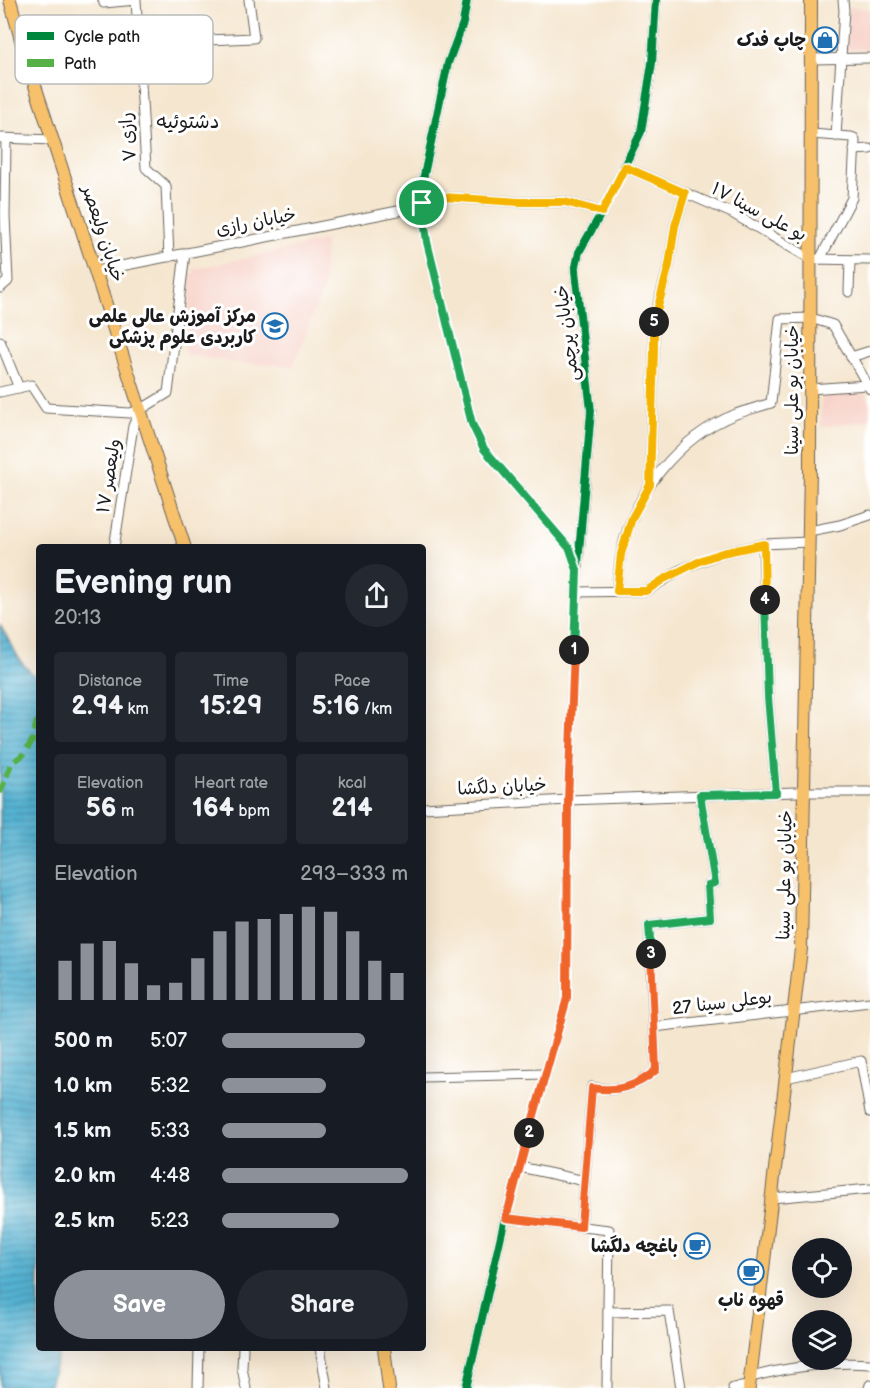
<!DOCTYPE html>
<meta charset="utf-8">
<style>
:root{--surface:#171b24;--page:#242831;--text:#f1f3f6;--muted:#9ea1a6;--accent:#8c9099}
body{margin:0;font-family:"Balsamiq Sans","Playpen Sans Arabic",sans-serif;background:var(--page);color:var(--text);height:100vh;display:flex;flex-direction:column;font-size:22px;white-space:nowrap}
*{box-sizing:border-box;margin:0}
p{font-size:20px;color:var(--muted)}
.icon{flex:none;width:33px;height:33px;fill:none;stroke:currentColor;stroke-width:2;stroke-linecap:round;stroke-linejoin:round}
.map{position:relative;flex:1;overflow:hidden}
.panel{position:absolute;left:36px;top:544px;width:390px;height:807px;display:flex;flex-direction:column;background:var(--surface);border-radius:6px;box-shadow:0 6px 24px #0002}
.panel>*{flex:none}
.fabs{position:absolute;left:792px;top:1238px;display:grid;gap:12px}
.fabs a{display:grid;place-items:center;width:60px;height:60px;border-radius:50%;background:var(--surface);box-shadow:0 6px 24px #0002;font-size:30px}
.pin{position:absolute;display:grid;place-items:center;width:51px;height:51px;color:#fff;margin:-26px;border:3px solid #fff;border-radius:50%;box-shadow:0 2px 6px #0007}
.km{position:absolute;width:30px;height:30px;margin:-15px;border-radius:50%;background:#222;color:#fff;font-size:16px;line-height:30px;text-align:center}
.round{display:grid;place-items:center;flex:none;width:63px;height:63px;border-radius:32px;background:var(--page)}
.headline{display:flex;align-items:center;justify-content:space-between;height:102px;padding:0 18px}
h1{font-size:33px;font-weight:700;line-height:45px}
.metrics{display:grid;grid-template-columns:repeat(3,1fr);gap:9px;height:102px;padding:6px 18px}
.metrics div{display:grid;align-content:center;border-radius:6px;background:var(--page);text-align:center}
.metrics b{font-size:26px;font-weight:700}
.metrics small{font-size:16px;font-weight:400}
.metrics p{font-size:16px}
.chart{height:168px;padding:12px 18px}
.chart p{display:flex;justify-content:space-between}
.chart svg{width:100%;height:108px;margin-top:6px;stroke:var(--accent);stroke-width:6}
.action{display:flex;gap:12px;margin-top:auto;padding:12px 18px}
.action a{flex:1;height:69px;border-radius:36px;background:var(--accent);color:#fff;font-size:24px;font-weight:700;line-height:69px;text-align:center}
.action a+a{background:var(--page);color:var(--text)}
ul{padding:0 18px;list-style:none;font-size:20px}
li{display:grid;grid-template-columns:96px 72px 1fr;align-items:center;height:45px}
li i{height:15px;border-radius:8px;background:var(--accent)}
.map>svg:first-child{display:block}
.built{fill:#f7d1c7}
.water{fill:url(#water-rules);stroke:#386777;stroke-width:1.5}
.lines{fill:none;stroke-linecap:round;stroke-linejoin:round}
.minor-casing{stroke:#68635b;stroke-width:11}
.major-casing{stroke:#68635b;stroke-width:14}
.minor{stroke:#fff;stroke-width:9}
.major{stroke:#f7c06b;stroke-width:12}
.quiet{stroke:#55b145;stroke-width:6;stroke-dasharray:12 6;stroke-linecap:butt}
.cycleway-casing{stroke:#fff;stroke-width:11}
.cycleway{stroke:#00873e;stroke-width:8}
.split-1-casing{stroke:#fff;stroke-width:12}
.split-2-casing{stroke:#fff;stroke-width:12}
.split-3-casing{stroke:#fff;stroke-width:12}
.split-4-casing{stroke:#fff;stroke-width:12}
.split-5-casing{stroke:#fff;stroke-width:12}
.split-6-casing{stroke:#fff;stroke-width:12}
.split-1{stroke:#22a559;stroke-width:8}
.split-2{stroke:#f0652b;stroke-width:8}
.split-3{stroke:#f0652b;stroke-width:8}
.split-4{stroke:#22a559;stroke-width:8}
.split-5{stroke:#f5b400;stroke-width:8}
.split-6{stroke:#f5b400;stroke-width:8}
.labels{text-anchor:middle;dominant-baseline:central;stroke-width:6;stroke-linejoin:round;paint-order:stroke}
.poi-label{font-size:18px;font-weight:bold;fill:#1c1c1c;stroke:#fff;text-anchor:end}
.street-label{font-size:18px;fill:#1c1c1c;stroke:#fff}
.neighbourhood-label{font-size:20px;fill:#1c1c1c;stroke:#fff}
.key{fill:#fff;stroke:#bbb;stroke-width:1.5}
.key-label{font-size:16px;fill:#1c1c1c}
</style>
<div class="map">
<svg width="870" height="1388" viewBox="0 0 870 1388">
<defs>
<pattern id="water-rules" width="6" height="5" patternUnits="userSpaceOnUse" patternTransform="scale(1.5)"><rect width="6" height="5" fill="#54b2d2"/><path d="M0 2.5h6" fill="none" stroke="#4590aa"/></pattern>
</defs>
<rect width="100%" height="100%" fill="#fff"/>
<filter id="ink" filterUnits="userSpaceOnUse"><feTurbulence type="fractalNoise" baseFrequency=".0167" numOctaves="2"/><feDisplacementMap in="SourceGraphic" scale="12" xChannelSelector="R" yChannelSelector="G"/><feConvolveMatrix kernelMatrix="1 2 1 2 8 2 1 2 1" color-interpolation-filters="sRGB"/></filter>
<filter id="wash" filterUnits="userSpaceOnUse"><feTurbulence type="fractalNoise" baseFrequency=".008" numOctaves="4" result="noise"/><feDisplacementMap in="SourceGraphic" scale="24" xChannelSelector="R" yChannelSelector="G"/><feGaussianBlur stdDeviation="1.35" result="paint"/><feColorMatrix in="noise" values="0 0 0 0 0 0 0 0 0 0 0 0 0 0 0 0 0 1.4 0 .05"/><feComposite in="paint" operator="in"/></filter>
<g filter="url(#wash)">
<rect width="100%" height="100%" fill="#f5e6cf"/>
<!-- built -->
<g class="built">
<polygon points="850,7 870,9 870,49 849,50 846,47"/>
<polygon points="325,241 323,288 293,366 237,363 186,355 184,351 190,302 189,273 194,273 194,269"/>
<polygon points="863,393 866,395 870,402 870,420 821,427 821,401 824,396"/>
</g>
<!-- water -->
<polygon class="water" points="0,625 21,662 39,681 39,1348 60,1349 49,1388 0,1388"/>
</g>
<g filter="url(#ink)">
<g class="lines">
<!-- minor casing -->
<g class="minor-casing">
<g id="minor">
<polyline points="103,0 104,3 136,0 146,168 166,186 169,257"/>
<polyline points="138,43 254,38 249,0"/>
<polyline points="811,59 870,58"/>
<polyline points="811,134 851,137 854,138 855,141 852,198 820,259"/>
<polyline points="836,136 844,10 843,0"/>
<polyline points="1,138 53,140"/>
<polyline points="854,150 870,149"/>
<polyline points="625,167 732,213 811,259 870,260"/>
<polyline points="96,271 403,210 443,197 519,202 565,202 602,212"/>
<polyline points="0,288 8,281 5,216 6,139"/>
<polyline points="849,292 850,261"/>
<polyline points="0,341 19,388"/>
<polyline points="851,357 870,351"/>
<polyline points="810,389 867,385"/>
<polyline points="0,392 31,385 46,408 130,413 140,410 168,393 185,253"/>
<polyline points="650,485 654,351 654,319 669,265 675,226 685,193"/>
<polyline points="809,531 840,525 870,515"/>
<polyline points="763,544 768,697 776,793"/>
<polyline points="114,548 133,426 140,410"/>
<polyline points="578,567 591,411 575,271 579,252 602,212 641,132 652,63 656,0"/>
<path d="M 617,591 C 618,579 619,566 621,554 C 633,494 678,437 736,414 C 747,410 759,407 771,403 L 780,319 L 811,318 L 833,325 L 870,389"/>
<polyline points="576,592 646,591 682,569 722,553 763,544 809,542"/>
<polyline points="423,808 568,800 795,792 870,792"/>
<polyline points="654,1027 870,1002"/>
<polyline points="423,1077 546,1074"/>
<polyline points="786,1078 861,1061 870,1112"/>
<polyline points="520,1167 585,1181"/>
<polyline points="772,1198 870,1189"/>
<polyline points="505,1218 609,1230 607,1388"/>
<path d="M 581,1227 L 592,1087 C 617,1093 637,1087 656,1070 L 649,925 L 710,918 L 708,885 L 715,883 L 700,795"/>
<polyline points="608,1312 669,1311 681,1388"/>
<polyline points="243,1348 242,1368 246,1388"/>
<polyline points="320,1348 327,1388"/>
<path d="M 751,1377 C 790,1367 829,1361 870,1364"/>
<polyline points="198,1388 199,1348"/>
<polyline points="466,1388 505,1218 567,998 568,800 577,570 570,549 484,449 472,424 427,242 421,189 448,63 463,23 467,0"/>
<polyline points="733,1388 750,1386"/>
<polyline points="869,1388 870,1385"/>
</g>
</g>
<!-- major casing -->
<g class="major-casing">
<g id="major">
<polyline points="10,0 26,58 185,548"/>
<polyline points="384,1348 389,1388"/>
<polyline points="749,1388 801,949 810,471 811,0"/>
</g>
</g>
<!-- minor -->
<use href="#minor" class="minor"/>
<!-- major -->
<use href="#major" class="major"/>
<!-- quiet -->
<polyline class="quiet" points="0,793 11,764 24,754 32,741 39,714"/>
<!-- cycleway casing -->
<g class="cycleway-casing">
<g id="cycleway">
<polyline points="578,564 591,411 575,271 579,252 602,212 641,132 652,63 656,0"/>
<polyline points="466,1388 505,1218 567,998 568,800 577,570 570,549 484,449 472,424 427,242 421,189 448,63 463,23 467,0"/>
</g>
</g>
<!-- cycleway -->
<use href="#cycleway" class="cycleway"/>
</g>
</g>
<g class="lines" filter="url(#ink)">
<!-- split-1 casing -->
<g class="split-1-casing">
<polyline id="split-1" points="422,203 427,242 472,424 484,449 570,549 577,570 574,650"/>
</g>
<!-- split-2 casing -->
<g class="split-2-casing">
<polyline id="split-2" points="529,1133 567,998 568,800 574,650"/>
</g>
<!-- split-3 casing -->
<g class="split-3-casing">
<path id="split-3" d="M 529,1133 L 506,1218 L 581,1227 L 592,1088 C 617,1092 637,1087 656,1070 L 651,954"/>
</g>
<!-- split-4 casing -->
<g class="split-4-casing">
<polyline id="split-4" points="651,954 649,925 710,918 708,885 715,883 700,795 776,793 768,697 765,600"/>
</g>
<!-- split-5 casing -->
<g class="split-5-casing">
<polyline id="split-5" points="654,322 654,351 650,485 632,518 621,554 617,591 646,591 664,579 702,560 722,553 764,544 765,600"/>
</g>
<!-- split-6 casing -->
<g class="split-6-casing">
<polyline id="split-6" points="422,203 443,197 519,202 565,202 602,212 625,167 685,193 675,226 669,265 654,322"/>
</g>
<!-- split-1 -->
<use href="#split-1" class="split-1"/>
<!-- split-2 -->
<use href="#split-2" class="split-2"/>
<!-- split-3 -->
<use href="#split-3" class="split-3"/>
<!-- split-4 -->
<use href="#split-4" class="split-4"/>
<!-- split-5 -->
<use href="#split-5" class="split-5"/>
<!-- split-6 -->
<use href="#split-6" class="split-6"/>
</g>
<!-- icons -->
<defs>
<g id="shop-ring" transform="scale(1.35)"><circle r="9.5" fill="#fff" stroke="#1f6fb2" stroke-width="1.5"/><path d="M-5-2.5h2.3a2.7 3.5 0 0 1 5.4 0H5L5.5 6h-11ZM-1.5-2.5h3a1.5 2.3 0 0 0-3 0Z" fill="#1f6fb2"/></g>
<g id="university-ring" transform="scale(1.35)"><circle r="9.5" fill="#fff" stroke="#1f6fb2" stroke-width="1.5"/><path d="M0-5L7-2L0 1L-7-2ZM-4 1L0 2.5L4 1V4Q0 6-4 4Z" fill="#1f6fb2"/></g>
<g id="cafe-ring" transform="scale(1.35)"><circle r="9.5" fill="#fff" stroke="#1f6fb2" stroke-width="1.5"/><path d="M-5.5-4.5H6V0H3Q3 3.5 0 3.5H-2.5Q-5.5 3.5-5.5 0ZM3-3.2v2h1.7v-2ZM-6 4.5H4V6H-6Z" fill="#1f6fb2"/></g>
</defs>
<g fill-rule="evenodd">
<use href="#shop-ring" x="825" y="40"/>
<use href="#university-ring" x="275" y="326"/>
<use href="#cafe-ring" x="697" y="1246"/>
<use href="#cafe-ring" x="751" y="1272"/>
</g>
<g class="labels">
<!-- poi labels -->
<g class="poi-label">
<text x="806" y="40">چاپ فدک</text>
<text x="256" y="316">مرکز آموزش عالی علمی<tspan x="256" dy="21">کاربردی علوم پزشکی</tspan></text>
<text x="678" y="1246">باغچه دلگشا</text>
<text x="751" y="1300" text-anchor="middle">قهوه ناب</text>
</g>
<!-- street labels -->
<g class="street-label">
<text transform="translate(128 137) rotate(-95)">رازی ۷</text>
<text transform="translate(759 212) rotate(28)">بو علی سینا ۱۷</text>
<text transform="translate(256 222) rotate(-11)">خیابان رازی</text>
<text transform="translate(103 234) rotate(72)">خیابان ولیعصر</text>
<text transform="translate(567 333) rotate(-97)">خیابان پرچمی</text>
<text transform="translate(792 390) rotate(-90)">خیابان بو علی سینا</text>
<text transform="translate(109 476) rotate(-81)">ولیعصر ۱۷</text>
<text transform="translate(502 787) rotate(-3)">خیابان دلگشا</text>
<text transform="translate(785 875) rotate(-89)">خیابان بو علی سینا</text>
<text transform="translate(722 1003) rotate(-7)">بوعلی سینا 27</text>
</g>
<!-- neighbourhood labels -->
<g class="neighbourhood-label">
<text x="188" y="122">دشتوئیه</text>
</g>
</g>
<!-- legend -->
<rect x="15" y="15" width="198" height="69" rx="9" class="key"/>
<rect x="27" y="32" width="27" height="8" fill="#00873e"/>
<rect x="27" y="59" width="27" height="8" fill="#55b145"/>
<g class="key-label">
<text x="64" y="42">Cycle path</text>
<text x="64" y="69">Path</text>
</g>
</svg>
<div class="fabs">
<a><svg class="icon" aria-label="locate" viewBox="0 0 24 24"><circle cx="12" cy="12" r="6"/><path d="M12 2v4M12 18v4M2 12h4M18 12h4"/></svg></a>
<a><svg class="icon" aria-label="layers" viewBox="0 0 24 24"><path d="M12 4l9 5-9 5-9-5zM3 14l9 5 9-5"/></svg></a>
</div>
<div class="pin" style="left:422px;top:203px;background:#1e9e55"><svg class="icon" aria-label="arrive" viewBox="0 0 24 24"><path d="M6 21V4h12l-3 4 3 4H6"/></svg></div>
<b class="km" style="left:574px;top:650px">1</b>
<b class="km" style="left:529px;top:1133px">2</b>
<b class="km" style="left:651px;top:954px">3</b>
<b class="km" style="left:765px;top:600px">4</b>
<b class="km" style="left:654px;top:322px">5</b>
<section class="panel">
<div class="headline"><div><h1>Evening run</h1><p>20:13</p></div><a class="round"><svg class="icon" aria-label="share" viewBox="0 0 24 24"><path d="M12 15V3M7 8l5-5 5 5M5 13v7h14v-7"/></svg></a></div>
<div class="metrics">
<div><p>Distance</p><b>2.94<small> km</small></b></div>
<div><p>Time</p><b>15:29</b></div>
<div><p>Pace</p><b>5:16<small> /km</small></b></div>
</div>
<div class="metrics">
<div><p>Elevation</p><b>56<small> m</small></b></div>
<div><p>Heart rate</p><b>164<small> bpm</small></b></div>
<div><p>kcal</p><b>214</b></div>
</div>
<div class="chart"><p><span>Elevation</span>293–333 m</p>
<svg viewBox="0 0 160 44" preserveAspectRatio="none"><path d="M5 44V28M15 44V21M25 44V20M35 44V29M45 44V38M55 44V37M65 44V27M75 44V16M85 44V12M95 44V11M105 44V9M115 44V6M125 44V8M135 44V16M145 44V28M155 44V33"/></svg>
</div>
<ul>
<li><b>500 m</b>5:07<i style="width:77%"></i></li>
<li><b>1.0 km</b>5:32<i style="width:56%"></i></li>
<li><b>1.5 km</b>5:33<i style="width:56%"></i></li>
<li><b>2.0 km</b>4:48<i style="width:100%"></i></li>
<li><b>2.5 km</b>5:23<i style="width:63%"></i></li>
</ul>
<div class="action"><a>Save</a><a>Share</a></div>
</section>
</div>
